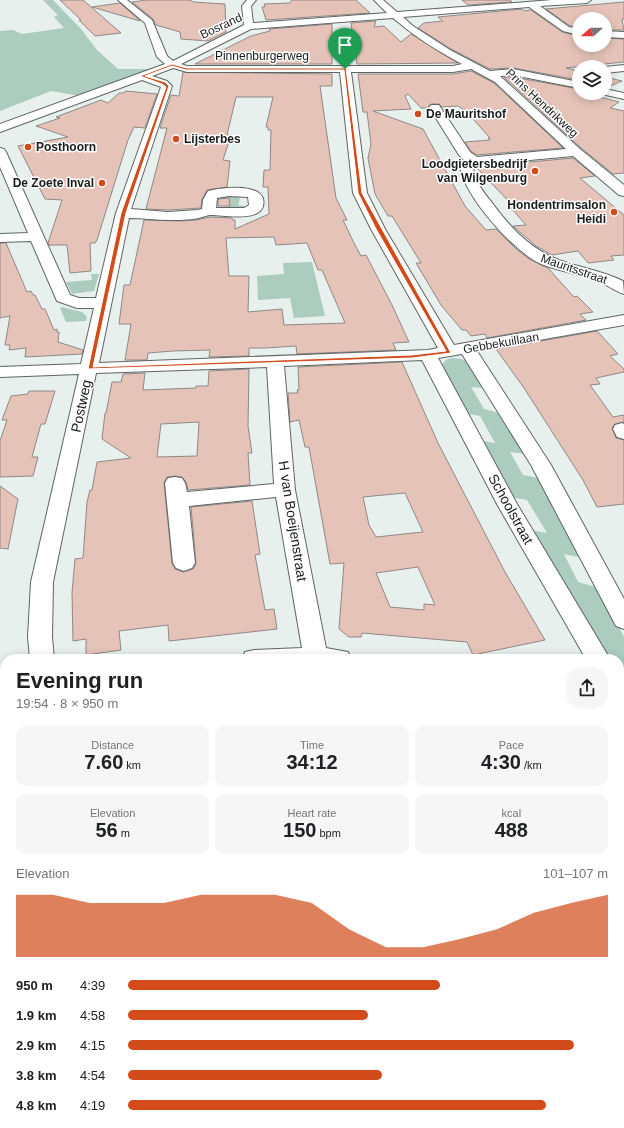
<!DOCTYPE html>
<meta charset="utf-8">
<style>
:root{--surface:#fff;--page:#f6f6f6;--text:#202124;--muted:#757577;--accent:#d24b18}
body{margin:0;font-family:Helvetica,sans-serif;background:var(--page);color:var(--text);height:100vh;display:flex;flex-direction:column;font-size:15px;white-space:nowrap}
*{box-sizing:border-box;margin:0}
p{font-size:13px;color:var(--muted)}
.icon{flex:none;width:22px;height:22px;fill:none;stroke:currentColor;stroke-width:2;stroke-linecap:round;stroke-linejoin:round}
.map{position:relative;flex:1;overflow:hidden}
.sheet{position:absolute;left:0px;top:654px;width:624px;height:474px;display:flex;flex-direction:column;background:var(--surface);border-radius:16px 16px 0 0;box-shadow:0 2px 10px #0003}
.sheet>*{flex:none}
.needle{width:26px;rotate:249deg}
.controls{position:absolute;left:572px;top:12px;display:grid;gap:8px}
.controls a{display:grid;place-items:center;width:40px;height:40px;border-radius:50%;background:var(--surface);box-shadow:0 2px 10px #0003;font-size:20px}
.pin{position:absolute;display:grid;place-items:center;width:34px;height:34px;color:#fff;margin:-41px -17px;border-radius:50% 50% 50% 0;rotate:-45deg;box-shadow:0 0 4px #0007}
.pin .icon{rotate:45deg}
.round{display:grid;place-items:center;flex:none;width:42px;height:42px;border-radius:16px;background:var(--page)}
.overview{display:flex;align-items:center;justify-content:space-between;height:68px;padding:0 16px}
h1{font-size:22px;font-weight:700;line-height:30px}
.stats{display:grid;grid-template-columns:repeat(3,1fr);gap:6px;height:68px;padding:4px 16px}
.stats div{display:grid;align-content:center;border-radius:10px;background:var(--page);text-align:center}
.stats b{font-size:20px;font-weight:700}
.stats small{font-size:11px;font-weight:400}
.stats p{font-size:11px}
.chart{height:112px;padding:8px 16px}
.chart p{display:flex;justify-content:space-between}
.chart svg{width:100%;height:72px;margin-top:4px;fill:var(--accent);opacity:.7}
ul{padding:0 16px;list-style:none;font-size:13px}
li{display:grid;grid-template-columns:64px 48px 1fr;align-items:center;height:30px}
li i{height:10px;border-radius:5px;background:var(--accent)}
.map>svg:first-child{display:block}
.green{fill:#acccbf}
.building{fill:#e6c3b8;stroke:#908886;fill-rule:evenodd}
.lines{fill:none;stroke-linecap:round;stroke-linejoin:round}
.minor-casing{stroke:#5e6562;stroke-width:2}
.major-casing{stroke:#217d65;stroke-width:2}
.minor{fill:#fff;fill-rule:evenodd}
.major{fill:#7dd0bb;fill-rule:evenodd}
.route{fill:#d24b18;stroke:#fff;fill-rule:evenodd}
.poi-dot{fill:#d24b18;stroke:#fff;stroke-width:1.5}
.labels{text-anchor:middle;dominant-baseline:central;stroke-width:3;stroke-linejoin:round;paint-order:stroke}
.far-street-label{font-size:12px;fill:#191c1b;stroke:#fff}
.far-poi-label{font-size:12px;font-weight:bold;fill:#191c1b;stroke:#fff;text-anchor:start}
.street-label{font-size:14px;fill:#191c1b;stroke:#fff}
</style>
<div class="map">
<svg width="624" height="1128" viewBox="0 0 624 1128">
<rect width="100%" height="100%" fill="#e7f0ed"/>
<!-- green -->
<g class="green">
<polygon points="43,0 53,0 81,29 97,50 118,69 154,69 81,96 51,91 0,111 0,31 13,30 22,34 64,28 54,17 58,15"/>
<polygon points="217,196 240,196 239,198 240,199 238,205 251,207 219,211 214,207 225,209 228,199 215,197"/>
<polygon points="312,262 325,316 294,318 290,298 258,300 257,276 284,274 283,263"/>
<polygon points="91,274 99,274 94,291 72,294 66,282 92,280"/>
<polygon points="62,307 82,312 87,317 86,321 66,322 60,308"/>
<polygon points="451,358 461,359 467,361 485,388 471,387 484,409 500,413 526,454 510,452 523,475 539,478 583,558 564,554 578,582 599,588 624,637 624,671 619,669 619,659 608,659 529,530 547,533 527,500 510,497 478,440 495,443 480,416 464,413 441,365 446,360"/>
<polygon points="538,1123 572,1123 564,1128 531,1128"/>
</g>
<!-- building -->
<g class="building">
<polygon points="60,0 83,0 121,33 95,36 79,20 81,20"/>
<polygon points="147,0 191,0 193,2 225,4 226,32 208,41 181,39 180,32 156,25 153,19 132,2"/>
<polygon points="292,0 356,0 370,13 266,20 262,7 265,7 264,4 290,3"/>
<polygon points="462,0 510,0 512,2 468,5"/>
<polygon points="624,2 624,19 622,19 624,30 605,30 605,19 579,19 579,27 570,26 546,9"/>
<polygon points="120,3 140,21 92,7"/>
<polygon points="522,9 524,11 531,10 562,32 579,36 579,45 605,45 605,38 624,39 624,62 566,68 579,71 579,80 513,68 490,69 451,49 418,28 424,23 443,21 438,17"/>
<polygon points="376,21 374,27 384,26 401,42 411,34 458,63 357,64 351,23"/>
<polygon points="332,24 332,64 195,64 251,36 270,31 269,29"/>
<polygon points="471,71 494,83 563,148 477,155 471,151 465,142 490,140 488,138 490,138 466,111 458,106 442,107 439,104 431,104 428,108 421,108 408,94 405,96 411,109 373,111 423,129 465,206 486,230 496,229 516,249 529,259 548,268 574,297 577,296 593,312 580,314 586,320 487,338 485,334 471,336 466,330 462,330 441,305 416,263 421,263 392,216 388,216 375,194 368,158 371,144 367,112 363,112 358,74 453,74"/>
<path d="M 183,72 L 332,74 L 332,86 L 320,86 L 336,198 L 347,220 L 343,220 L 354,243 L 361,256 L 366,255 L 392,305 L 409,342 L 393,343 L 396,350 L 297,354 L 296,346 L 265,348 L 249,348 L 249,356 L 209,357 L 210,350 L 173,351 L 148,353 L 147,360 L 125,360 L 131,324 L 119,324 L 124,285 L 130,285 L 144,220 L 181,221 L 196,220 L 210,217 L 232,218 L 233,220 L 235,220 L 235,229 L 269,214 L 268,187 L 263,187 L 264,170 L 270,170 L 271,130 L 268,130 L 268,127 L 266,127 L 273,97 L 236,97 L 227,135 L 231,135 L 223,160 L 230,161 L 227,187 L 207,190 L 202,199 L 201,208 L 168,210 L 146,209 L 167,128 L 160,128 L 171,95 L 179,96 ZM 274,237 L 276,245 L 307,243 L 318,270 L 322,270 L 345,323 L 284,325 L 282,309 L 248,312 L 249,276 L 229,276 L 226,238 Z"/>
<polygon points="504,77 513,77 579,89 579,93 596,93 592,95 619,102 610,108 624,111 624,173 613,174 581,148"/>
<polygon points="605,77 622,81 605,88"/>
<polygon points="126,91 157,94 145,128 134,127 128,140 97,240 95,243 90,243 91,271 70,273 67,245 49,245 48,243 62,200 45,199 18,146 68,137 36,126 60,118 56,117 101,100 108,103 119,93 123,93"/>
<polygon points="573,158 595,176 580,178 624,215 624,255 611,256 614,260 588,263 578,251 552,255 536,246 513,226 526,225 511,208 515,208 476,167"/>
<polygon points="229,198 230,206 218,206 218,199"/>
<polygon points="0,243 6,243 27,292 31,291 33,295 35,295 42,309 45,309 54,330 57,329 57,332 59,332 58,342 83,350 82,354 25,357 26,348 9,350 10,345 5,345 10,316 0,318"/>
<polygon points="597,331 618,354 610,356 624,369 624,372 596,378 600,384 590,385 613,417 624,415 624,422 615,424 612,428 616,438 624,440 624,504 597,507 583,480 524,388 496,349"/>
<path d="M 402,362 L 438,443 L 505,572 L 545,640 L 473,655 L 467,642 L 362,633 L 361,637 L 349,637 L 339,629 L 344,563 L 330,564 L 309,447 L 305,447 L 299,420 L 290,422 L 288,393 L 298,393 L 297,390 L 299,390 L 298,367 ZM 405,493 L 423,532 L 376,537 L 369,525 L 363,497 ZM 418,567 L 435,605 L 424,604 L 424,610 L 390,607 L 376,573 Z"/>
<path d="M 249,369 L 248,426 L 252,453 L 248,453 L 250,485 L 188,490 L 186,482 L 182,477 L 175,476 L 167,477 L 164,483 L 172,563 L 175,569 L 183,572 L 193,569 L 196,564 L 191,507 L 252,501 L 260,554 L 255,555 L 265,610 L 274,609 L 277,629 L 169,641 L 168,625 L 119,631 L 121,650 L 86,655 L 86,639 L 73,641 L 72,593 L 75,559 L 83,558 L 87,502 L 90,490 L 92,490 L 97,462 L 131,458 L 102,439 L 105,413 L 106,413 L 112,382 L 121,382 L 123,374 L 145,373 L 143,390 L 196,388 L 196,386 L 208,386 L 209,371 ZM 199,422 L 197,456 L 157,457 L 161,424 Z"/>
<polygon points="29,391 55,391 45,424 41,424 32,457 38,457 33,476 0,477 0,441 7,420 2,420 11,396 28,394"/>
<polygon points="0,486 18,499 8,549 0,548"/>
</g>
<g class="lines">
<!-- minor casing -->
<g class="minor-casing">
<g id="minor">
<path d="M 118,0 L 127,0 L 152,20 L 167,56 L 173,61 L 244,25 L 242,6 L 247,0 L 256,0 L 251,6 L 253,23 L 387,13 L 374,0 L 383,0 L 397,12 L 552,0 L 591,0 L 587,3 L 540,6 L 569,27 L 579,29 L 579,35 L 563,31 L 529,7 L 403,17 L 413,26 L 450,50 L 490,71 L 513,69 L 579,82 L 579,88 L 513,75 L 500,76 L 580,149 L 624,185 L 624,196 L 619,195 L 573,156 L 477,165 L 473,167 C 474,180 484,193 493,204 C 512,230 535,254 568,263 C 587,269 605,272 623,281 L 624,294 C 614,291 606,284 597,280 C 578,274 559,271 541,264 C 514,252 462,194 460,165 L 465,161 L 459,155 L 429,107 L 431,105 L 439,105 L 470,152 L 477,157 L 566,149 L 495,82 L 471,69 L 453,72 L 351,72 L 367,193 L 385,229 L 454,345 L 624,315 L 624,325 L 477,351 L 551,465 L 624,599 L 624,629 L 616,626 L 531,465 L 462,354 L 438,358 L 517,504 L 610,659 L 586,659 L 497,504 L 422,360 L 284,366 L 295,490 L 326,648 L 348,652 L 351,659 L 242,659 L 245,652 L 254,650 L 302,648 L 276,497 L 189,506 L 195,563 L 192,568 L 184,571 L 176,568 L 173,563 L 165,483 L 168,478 L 175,477 L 182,478 L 185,483 L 187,492 L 274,484 L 267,367 L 96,373 L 53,582 L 52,637 L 54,659 L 30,659 L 28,637 L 31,582 L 79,374 L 0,377 L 0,367 L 81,364 L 94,308 L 77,308 L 57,301 L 31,241 L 0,242 L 0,234 L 28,233 L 0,167 L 0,148 L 4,149 L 6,152 L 70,295 L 79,298 L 96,298 L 116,213 L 161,87 L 142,80 L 0,132 L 0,124 L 165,64 L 157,57 L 145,23 ZM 393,18 C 414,36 437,51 462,64 L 453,66 L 187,66 L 181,64 L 251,29 ZM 173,68 L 187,72 L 340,72 L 353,193 L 371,229 L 438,348 L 428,350 L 99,363 L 129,218 C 142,218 156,220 169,220 C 179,220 190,220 199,218 C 203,217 207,215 211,215 C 222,215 259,222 263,206 C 269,182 222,187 208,191 L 203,200 L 202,209 L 198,210 L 168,212 L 131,209 L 172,86 L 167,81 L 152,76 ZM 229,196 L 248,197 L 249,205 L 244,208 L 216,208 L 217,198 Z"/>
<polygon points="605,31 624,32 624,38 605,37"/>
<polygon points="624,65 624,71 605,73 604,67"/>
<polygon points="605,89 624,93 624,99 601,94 600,93 605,93"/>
<polygon points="622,423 624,424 624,439 617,437 613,429 615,425"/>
<rect x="619" y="671" width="5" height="20"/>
<polygon points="43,1123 79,1123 80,1128 44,1128"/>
</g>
</g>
<!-- major casing -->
<g class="major-casing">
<g id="major">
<polygon points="624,1020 624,1054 619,1057 619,1023"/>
<polygon points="472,1123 513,1123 510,1128 470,1128"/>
</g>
</g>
<!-- minor -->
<use href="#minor" class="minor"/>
<!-- major -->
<use href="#major" class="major"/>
</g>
<!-- route -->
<path class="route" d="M 172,64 L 187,68 L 346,68 L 362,193 L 451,353 L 412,358 L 88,369 L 121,213 L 166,87 L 162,84 L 140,76 ZM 172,66 L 186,70 L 344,70 L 358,193 L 376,229 L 446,351 L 412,355 L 93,367 L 126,213 L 169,86 L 165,82 L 145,76 Z"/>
<!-- markers -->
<g class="poi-dot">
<circle cx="418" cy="114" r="4"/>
<circle cx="176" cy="139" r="4"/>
<circle cx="28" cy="147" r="4"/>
<circle cx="535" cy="171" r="4"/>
<circle cx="102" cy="183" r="4"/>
<circle cx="614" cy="212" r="4"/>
</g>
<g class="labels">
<!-- far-street labels -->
<g class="far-street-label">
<text transform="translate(221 26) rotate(-25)">Bosrand</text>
<text x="262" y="56">Pinnenburgerweg</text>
<text transform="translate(542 103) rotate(43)">Prins Hendrikweg</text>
<text transform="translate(574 269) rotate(19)">Mauritsstraat</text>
<text transform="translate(501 343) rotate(-10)">Gebbekuillaan</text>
</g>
<!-- far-poi labels -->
<g class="far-poi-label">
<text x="426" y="114">De Mauritshof</text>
<text x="184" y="139">Lijsterbes</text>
<text x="36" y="147">Posthoorn</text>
<text x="527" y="164" text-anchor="end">Loodgietersbedrijf<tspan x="527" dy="14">van Wilgenburg</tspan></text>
<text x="94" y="183" text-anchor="end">De Zoete Inval</text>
<text x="606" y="205" text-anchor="end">Hondentrimsalon<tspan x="606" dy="14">Heidi</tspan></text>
</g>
<!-- street labels -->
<g class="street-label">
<text transform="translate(81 406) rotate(-78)">Postweg</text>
<text transform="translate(511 509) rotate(61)">Schoolstraat</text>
<text transform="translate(293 521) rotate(81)">H van Boeijenstraat</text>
</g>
</g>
</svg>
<div class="controls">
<a><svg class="needle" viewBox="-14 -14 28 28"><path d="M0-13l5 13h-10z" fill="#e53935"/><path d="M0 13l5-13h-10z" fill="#757577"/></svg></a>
<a><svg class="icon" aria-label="layers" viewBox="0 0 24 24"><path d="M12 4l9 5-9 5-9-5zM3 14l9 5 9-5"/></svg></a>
</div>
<div class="pin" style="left:345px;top:69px;background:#1e9e55"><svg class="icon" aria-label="arrive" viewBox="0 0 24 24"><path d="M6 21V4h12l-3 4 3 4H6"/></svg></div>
<section class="sheet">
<div class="overview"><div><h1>Evening run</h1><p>19:54 · 8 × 950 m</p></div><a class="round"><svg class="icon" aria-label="share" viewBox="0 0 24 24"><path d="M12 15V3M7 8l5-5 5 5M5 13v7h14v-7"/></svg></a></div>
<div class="stats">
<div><p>Distance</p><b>7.60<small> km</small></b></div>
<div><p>Time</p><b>34:12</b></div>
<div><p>Pace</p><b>4:30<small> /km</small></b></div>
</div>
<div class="stats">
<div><p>Elevation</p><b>56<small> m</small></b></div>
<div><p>Heart rate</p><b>150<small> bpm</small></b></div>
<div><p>kcal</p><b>488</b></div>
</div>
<div class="chart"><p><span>Elevation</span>101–107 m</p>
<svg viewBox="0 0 160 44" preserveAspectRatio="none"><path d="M0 44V6L10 6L20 11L30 11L40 11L50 6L60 6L70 6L80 11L90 27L100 38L110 38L120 33L130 27L140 17L150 11L160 6V44z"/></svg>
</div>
<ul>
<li><b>950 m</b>4:39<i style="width:65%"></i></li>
<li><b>1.9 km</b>4:58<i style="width:50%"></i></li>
<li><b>2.9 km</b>4:15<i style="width:93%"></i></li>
<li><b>3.8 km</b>4:54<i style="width:53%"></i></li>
<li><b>4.8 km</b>4:19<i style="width:87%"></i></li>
</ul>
</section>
</div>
